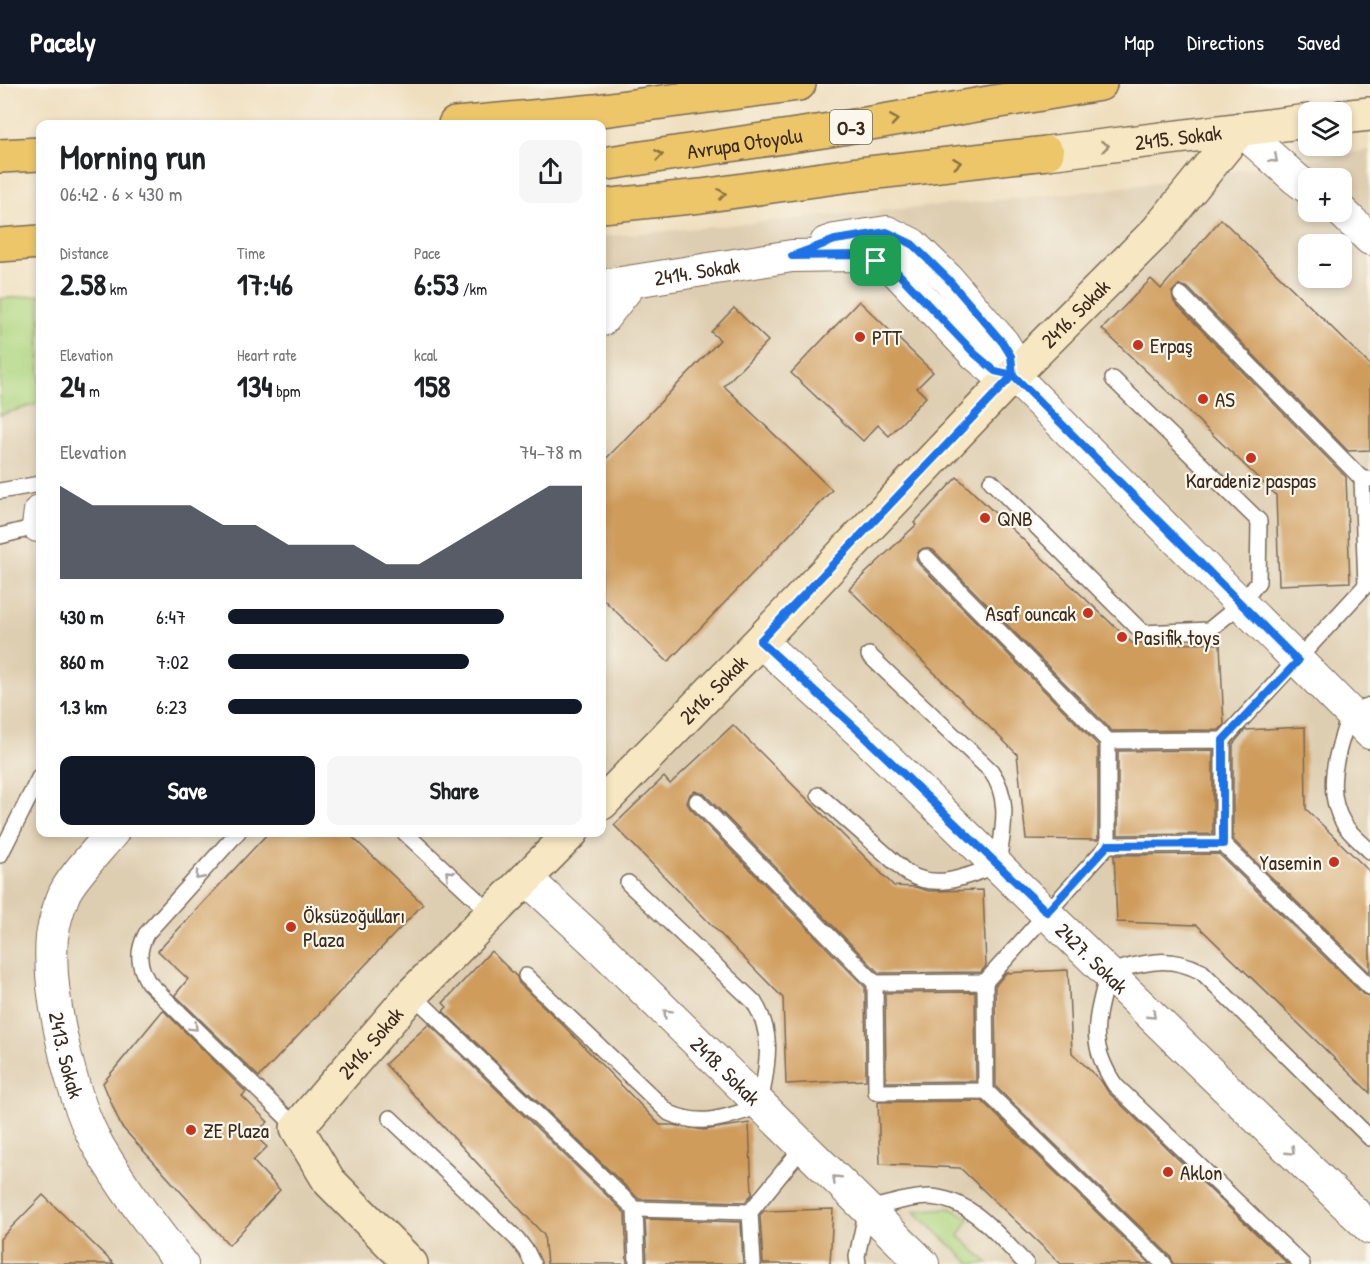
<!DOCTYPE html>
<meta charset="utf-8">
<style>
:root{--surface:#fff;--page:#f6f6f6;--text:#202124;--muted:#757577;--accent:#111827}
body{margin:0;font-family:"Patrick Hand",sans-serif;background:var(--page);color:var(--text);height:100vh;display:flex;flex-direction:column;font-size:22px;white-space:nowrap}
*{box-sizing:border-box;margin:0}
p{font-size:20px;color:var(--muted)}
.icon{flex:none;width:33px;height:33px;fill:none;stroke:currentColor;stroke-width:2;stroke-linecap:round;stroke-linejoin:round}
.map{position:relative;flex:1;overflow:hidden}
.sheet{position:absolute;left:36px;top:36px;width:570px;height:717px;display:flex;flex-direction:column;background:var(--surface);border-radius:12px;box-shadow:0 3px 9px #0003}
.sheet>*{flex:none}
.fabs{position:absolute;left:1298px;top:18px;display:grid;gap:12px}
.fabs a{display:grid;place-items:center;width:54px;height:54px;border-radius:12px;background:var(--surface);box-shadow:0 3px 9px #0003;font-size:30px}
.pin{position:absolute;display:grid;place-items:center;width:51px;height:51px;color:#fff;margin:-26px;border-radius:12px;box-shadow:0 3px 9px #0006}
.round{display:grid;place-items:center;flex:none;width:63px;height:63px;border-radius:12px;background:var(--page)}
.headline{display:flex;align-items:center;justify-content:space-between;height:102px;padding:0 24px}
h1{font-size:33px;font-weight:700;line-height:45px}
.figures{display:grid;grid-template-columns:repeat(3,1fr);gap:9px;height:102px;padding:6px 24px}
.figures div{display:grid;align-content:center}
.figures b{font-size:30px;font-weight:700}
.figures small{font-size:16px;font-weight:400}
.figures p{font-size:16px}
.chart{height:168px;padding:12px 24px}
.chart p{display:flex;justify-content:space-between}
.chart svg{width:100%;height:108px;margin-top:6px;fill:var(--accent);opacity:.7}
.cta{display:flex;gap:12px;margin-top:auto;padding:12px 24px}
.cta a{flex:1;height:69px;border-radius:12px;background:var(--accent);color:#fff;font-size:24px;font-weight:700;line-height:69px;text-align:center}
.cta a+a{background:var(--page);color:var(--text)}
ul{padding:0 24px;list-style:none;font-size:20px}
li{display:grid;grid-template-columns:96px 72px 1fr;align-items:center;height:45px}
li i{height:15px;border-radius:8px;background:var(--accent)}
header{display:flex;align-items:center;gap:36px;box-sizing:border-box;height:84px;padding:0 30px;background:var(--accent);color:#fff}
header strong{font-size:28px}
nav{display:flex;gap:33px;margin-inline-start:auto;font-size:21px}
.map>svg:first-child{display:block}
.built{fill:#deceb1;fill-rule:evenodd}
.green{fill:#aed57f;stroke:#74804e;stroke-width:1.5}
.building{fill:#cf9c5c}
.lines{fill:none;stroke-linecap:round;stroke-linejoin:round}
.lane-casing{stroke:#7a6956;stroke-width:18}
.street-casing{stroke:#7a6956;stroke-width:34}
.secondary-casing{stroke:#7a6956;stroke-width:36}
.highway-casing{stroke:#7a6956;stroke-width:36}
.lane{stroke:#fff;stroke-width:15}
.street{stroke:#fff;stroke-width:32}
.secondary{stroke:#f7e8c3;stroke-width:33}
.highway{stroke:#ecc669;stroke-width:33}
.oneway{stroke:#8b7040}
.oneway2{stroke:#998970}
.oneway3{stroke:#a79f9a}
.route-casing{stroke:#fff;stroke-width:12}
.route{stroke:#1a73e8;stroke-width:8}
.poi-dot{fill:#c8321e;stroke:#fbf7ec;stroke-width:2}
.labels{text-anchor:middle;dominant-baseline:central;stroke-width:4.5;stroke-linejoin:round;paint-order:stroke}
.shield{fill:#fbf7ec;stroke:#75685c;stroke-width:1.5}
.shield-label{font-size:20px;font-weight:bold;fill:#3b2a1e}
.street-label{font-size:21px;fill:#3b2a1e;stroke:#fbf7ec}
.poi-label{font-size:21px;fill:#3b2a1e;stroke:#fbf7ec;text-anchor:start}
</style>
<header>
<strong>Pacely</strong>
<nav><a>Map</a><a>Directions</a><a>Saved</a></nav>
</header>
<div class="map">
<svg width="1370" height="1180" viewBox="0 0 1370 1180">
<rect width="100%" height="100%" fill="#fbf7ec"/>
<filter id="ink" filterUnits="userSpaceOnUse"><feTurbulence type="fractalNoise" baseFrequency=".0167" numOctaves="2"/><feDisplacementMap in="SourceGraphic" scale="12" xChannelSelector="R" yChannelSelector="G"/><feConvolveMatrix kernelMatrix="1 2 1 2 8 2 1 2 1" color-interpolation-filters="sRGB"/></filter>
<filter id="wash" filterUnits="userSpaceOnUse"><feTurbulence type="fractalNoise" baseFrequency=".008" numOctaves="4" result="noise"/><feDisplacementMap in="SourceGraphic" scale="24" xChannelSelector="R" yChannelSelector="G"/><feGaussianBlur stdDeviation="1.35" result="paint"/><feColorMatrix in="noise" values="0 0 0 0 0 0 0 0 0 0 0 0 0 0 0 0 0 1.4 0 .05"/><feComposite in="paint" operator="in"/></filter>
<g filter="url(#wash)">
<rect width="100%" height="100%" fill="#efdfbf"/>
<!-- built -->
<path class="built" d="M 1370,66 L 1370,1180 L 0,1180 L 0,331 L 40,319 L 40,748 L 602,748 L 602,153 L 1104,106 ZM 1308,94 L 1341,94 L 1341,128 L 1308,128 ZM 1308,160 L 1341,160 L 1341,194 L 1308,194 Z"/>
<!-- green -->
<g class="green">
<polygon points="40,211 40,319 0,331 0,215"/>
<polygon points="950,1124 969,1134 959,1152 989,1180 971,1180 914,1127"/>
</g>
<g id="blocks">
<!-- building -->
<g class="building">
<polygon points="1221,135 1370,281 1370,366 1348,367 1188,204 1179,201 1172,208 1174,218 1346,393 1350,498 1279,501 1276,411 1102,245 1151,195 1161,205"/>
<polygon points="859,217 933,288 917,304 926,313 889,352 878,341 863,357 791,289"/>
<polygon points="734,224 768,257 724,302 832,406 668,578 602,514 602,379 720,256 711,248"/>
<polygon points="957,393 1132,559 1220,560 1224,641 1219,646 1112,647 933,466 924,464 919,467 916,475 919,480 1098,661 1098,756 1026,755 1017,670 849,505 916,441 914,439"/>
<polygon points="733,641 894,802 915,803 929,807 983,806 986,882 981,888 879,889 704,710 695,707 690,710 687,719 690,724 865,903 866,996 786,1000 783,914 614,741 664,693 670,700"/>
<polygon points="1305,643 1306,725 1370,788 1370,889 1233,756 1233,660 1245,646"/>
<polygon points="1213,666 1213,750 1118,751 1118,667"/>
<polygon points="269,748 347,748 423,820 259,993 175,911 188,895 158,867"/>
<polygon points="1219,770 1363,910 1370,912 1370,1009 1197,841 1117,838 1114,771"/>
<polygon points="491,867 517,893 519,899 561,939 660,1041 672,1041 704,1046 749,1039 752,1110 745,1118 639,1115 443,927 447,923 443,919"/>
<polygon points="1068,886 1072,969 1102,998 1108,1008 1288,1180 1173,1180 1171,1173 996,1003 995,902 1006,889"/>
<polygon points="975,908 976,997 886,998 885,909"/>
<polygon points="163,926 246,1008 242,1012 268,1038 253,1050 267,1063 253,1077 280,1106 229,1161 121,1042 103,999"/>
<polygon points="429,940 625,1129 627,1180 547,1180 544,1151 385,980"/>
<polygon points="982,1017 1150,1180 1061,1180 960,1084 880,1080 878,1018"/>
<polygon points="43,1111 114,1180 0,1180 0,1155"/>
<polygon points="833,1125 830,1180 763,1180 760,1131 764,1127"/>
<polygon points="645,1135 741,1138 743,1180 647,1180"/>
</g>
</g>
</g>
<g filter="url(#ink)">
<use href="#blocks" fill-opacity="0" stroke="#7a6956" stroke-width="1.5"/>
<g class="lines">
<!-- lane casing -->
<g class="lane-casing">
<g id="lane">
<polyline points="1181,211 1362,395"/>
<polyline points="991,397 1143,549 1209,546 1241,520 1258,498 1259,437 1113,295"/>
<polyline points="0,407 40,400"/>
<polyline points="0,452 40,442"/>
<polyline points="926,473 1108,657 1108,761 1223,760 1370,903"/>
<path d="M 1370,621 L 1350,629 C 1339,663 1322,705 1344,740 C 1350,750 1362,759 1370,767"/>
<polyline points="1223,656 1366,501 1362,395 1370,395"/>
<polyline points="1108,657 1223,656 1223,760"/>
<path d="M 819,711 L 907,789 C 938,807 966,792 998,781 C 1002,748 1012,717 991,687 L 869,571"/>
<polyline points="697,717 875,899 876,1008 986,1007"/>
<path d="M 238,748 L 146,850 C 137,868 138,881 148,898 L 297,1044"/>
<polyline points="404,748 492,830"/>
<polyline points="0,771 40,692"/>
<path d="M 526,892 L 669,1029 C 704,1044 726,1033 760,1022 C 766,983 776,953 754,918 L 628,799"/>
<polyline points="985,898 1108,761"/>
<polyline points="875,899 985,898 986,1007 1164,1180"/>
<polyline points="412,910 635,1125"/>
<polyline points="390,1034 517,1155 527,1168 533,1180"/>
<polyline points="750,1128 803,1063"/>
<polyline points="637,1180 635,1125 750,1128 753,1180"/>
<path d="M 858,1180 L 857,1172 L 867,1125 C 887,1121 909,1113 930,1113 C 972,1115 999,1153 1026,1180"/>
<path d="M 1302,1180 L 1115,1001 C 1086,957 1097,935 1108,888 C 1144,879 1167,870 1202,888 L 1370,1054"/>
</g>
</g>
<!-- street casing -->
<g class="street-casing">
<g id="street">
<polyline points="1240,45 1296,95 1308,104"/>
<polyline points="1341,127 1370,155"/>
<polyline points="826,159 835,156 887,148 912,160 948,195 1003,259 1011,272 1013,291"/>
<path id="s1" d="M 602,202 L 792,172 L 858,171 L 894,185 L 975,270 L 995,287 L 1013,291"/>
<polyline points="602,236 632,198"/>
<polyline points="1013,291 1370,649"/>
<polyline points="38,442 40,427"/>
<path id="s2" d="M 760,557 L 863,651 L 1370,1144"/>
<path id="s3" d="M 113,748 C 101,763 68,797 63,813 C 58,825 54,840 52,853 C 47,909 71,1016 100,1065 C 124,1105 153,1144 182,1180"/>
<path id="s4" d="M 527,795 L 596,859 L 923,1180"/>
</g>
</g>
<!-- secondary casing -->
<g class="secondary-casing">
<g id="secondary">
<polyline points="1341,33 1370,30"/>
<path id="s5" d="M 1047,69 L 1308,37"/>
<path id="s6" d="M 602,719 L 760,557 L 1013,291 L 1157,147 L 1240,45"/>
<path id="s7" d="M 411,1180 L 329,1097 L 297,1044 L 412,910 L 572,748"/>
</g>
</g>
<!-- highway casing -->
<g class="highway-casing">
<g id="highway">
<polyline points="455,40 595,27 799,0"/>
<polyline points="0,72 40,70"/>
<path id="s8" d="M 602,80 L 830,46 L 1100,0"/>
<polyline points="602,122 701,112 851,91 1047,69"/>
<polyline points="0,161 40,158"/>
</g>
</g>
<!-- lane -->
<use href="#lane" class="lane"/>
<!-- street -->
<use href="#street" class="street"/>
<!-- secondary -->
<use href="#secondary" class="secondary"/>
<!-- highway -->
<use href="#highway" class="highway"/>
</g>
<!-- one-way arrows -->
<defs><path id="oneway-chevron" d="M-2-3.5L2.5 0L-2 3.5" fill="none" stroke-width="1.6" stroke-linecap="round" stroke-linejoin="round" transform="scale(1.5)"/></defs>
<g class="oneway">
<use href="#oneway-chevron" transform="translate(894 36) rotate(-9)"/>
<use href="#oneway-chevron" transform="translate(659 71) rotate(-8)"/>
<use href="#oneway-chevron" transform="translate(957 79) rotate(-7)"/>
<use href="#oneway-chevron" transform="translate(722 110) rotate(-8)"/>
</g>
<use class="oneway2" href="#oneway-chevron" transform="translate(1105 62) rotate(-7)"/>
<g class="oneway3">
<use href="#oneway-chevron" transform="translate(1274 75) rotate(42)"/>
<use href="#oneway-chevron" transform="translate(449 790) rotate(-137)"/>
<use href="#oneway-chevron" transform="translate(199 792) rotate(132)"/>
<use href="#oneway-chevron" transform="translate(667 929) rotate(-135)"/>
<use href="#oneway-chevron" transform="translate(1152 931) rotate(44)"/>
<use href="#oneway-chevron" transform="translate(194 943) rotate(45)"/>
<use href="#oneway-chevron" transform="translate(1291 1067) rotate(44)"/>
<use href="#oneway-chevron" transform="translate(836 1095) rotate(-136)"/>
</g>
</g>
<g class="lines" filter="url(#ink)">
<!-- route casing -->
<g class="route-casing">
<polyline id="route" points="876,177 894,185 975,270 995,287 1013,291 760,557 863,651 1047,828 1108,761 1223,760 1223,656 1298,577 1013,291 1011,272 1003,259 948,195 912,160 887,148 835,156 792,172 858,171 876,177"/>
</g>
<!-- route -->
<use href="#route" class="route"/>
</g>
<!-- markers -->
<g class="poi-dot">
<circle cx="860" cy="253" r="6"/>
<circle cx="1138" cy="261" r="6"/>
<circle cx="1203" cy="315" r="6"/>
<circle cx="1251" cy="374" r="6"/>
<circle cx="985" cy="434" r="6"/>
<circle cx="1088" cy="529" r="6"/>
<circle cx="1122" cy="553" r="6"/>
<circle cx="1334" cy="778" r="6"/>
<circle cx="291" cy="843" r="6"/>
<circle cx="191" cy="1046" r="6"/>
<circle cx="1168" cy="1088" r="6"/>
</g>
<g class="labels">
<!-- shield labels -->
<rect class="shield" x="830" y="26" width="42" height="34" rx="4.5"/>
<g class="shield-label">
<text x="851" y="43">O-3</text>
</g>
<!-- street labels -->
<g class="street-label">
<text stroke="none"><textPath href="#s5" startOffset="132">2415. Sokak</textPath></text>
<text stroke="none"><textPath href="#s8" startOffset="144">Avrupa Otoyolu</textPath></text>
<text stroke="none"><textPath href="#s1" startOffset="96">2414. Sokak</textPath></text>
<text stroke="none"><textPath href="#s6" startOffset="681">2416. Sokak</textPath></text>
<text stroke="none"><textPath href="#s6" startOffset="159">2416. Sokak</textPath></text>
<text stroke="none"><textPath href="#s2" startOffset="459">2427. Sokak</textPath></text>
<text stroke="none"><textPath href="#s7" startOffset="291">2416. Sokak</textPath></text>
<text stroke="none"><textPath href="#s3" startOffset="243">2413. Sokak</textPath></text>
<text stroke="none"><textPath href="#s4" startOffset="276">2418. Sokak</textPath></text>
</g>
<!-- poi labels -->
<g class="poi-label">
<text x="872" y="253">PTT</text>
<text x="1150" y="261">Erpaş</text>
<text x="1215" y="315">AS</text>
<text x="1251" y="396" text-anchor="middle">Karadeniz paspas</text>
<text x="997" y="434">QNB</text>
<text x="1076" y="529" text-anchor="end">Asaf ouncak</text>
<text x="1134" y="553">Pasifik toys</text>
<text x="1322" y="778" text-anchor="end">Yasemin</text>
<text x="303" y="831">Öksüzoğulları<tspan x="303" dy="24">Plaza</tspan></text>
<text x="203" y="1046">ZE Plaza</text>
<text x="1180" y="1088">Aklon</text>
</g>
</g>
</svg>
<div class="fabs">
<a><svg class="icon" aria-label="layers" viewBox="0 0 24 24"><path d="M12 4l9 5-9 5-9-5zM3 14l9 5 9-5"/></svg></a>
<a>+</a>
<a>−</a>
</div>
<div class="pin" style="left:876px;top:177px;background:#1e9e55"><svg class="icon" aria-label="arrive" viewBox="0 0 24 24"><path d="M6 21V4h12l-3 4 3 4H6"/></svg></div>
<section class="sheet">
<div class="headline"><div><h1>Morning run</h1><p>06:42 · 6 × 430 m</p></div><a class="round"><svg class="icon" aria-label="share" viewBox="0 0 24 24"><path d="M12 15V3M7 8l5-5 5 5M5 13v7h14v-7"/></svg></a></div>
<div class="figures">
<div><p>Distance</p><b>2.58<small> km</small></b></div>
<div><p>Time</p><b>17:46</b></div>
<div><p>Pace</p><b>6:53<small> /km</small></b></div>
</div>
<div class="figures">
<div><p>Elevation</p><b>24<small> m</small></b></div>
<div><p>Heart rate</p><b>134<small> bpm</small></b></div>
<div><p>kcal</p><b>158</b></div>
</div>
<div class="chart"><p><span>Elevation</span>74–78 m</p>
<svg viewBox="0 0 160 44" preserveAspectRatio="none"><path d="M0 44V6L10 14L20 14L30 14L40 14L50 22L60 22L70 30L80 30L90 30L100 38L110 38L120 30L130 22L140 14L150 6L160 6V44z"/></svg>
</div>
<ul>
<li><b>430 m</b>6:47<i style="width:78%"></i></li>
<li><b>860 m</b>7:02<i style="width:68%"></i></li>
<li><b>1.3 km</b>6:23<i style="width:100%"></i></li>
</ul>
<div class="cta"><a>Save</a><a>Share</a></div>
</section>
</div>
